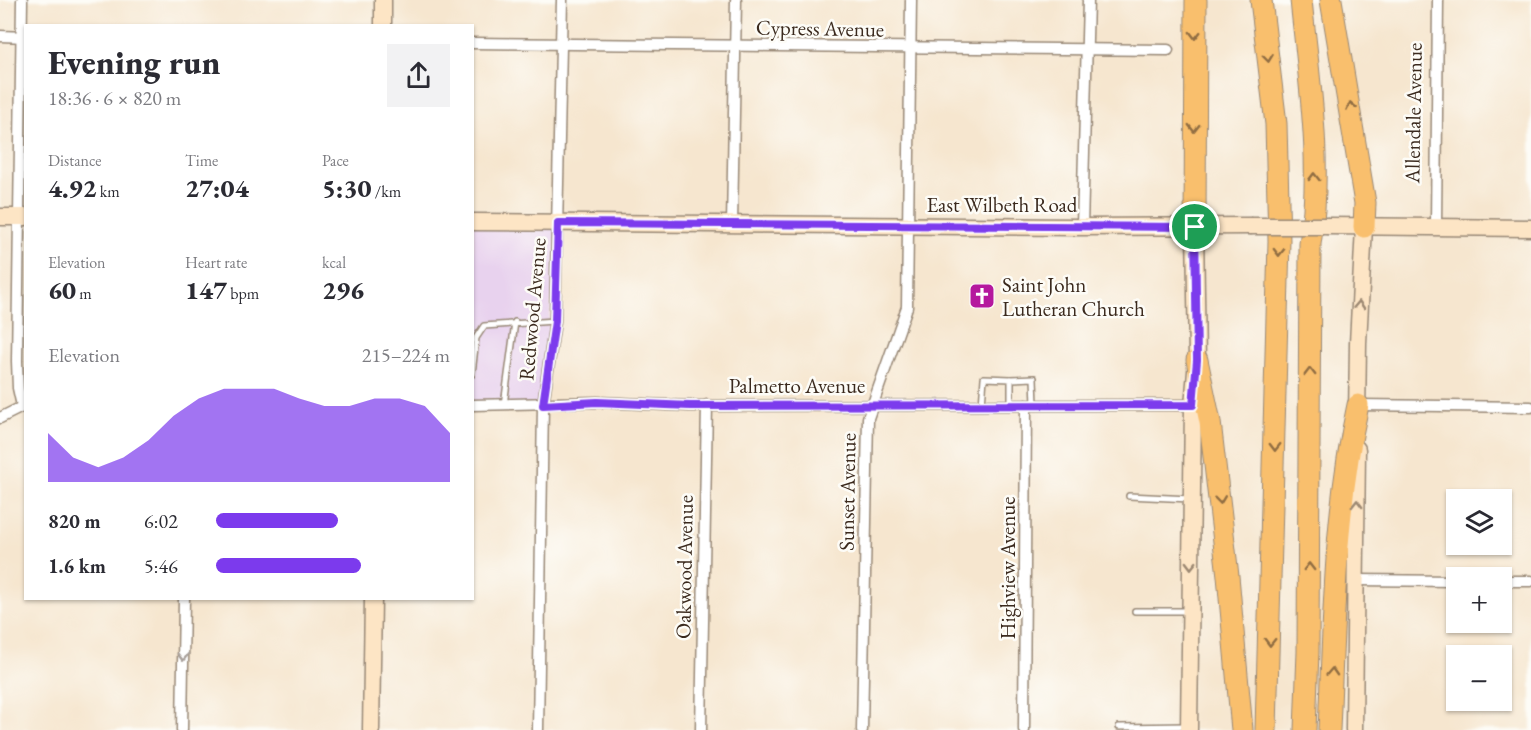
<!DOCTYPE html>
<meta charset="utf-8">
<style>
:root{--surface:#fff;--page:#f2f2f3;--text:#2b2b33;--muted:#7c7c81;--accent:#7c3aed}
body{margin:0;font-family:"EB Garamond",serif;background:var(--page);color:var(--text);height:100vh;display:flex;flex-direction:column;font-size:22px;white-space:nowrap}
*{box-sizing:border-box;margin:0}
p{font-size:20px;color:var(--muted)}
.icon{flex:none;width:33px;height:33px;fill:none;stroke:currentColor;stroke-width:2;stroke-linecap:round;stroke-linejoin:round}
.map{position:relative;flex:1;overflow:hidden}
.side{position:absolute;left:24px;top:24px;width:450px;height:576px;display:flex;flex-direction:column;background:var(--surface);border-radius:0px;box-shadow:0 2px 4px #0004}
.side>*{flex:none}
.buttons{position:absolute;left:1446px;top:489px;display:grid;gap:12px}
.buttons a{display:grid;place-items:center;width:66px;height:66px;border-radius:0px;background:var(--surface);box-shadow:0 2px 4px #0004;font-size:30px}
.pin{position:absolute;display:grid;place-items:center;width:51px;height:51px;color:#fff;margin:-26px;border:3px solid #fff;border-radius:50%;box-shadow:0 2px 6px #0007}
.round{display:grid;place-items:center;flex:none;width:63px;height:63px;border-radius:0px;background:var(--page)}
.overview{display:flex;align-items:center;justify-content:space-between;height:102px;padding:0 24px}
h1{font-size:33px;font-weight:800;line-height:45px}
.metrics{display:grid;grid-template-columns:repeat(3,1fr);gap:9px;height:102px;padding:6px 24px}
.metrics div{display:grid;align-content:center}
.metrics b{font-size:26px;font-weight:800}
.metrics small{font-size:16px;font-weight:400}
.metrics p{font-size:16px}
.chart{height:168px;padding:12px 24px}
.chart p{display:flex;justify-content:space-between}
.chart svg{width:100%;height:108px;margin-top:6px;fill:var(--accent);opacity:.7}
ul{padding:0 24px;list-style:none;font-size:20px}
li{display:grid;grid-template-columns:96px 72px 1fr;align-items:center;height:45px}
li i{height:15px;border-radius:8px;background:var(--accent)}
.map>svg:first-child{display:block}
.built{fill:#e8d2ee}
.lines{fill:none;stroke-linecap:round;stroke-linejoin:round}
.service-casing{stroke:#988876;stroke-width:8}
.minor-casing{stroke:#988876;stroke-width:13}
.secondary-casing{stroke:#988876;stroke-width:19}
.motorway-casing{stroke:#988876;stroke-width:23}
.service{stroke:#fff;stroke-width:5}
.minor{stroke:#fff;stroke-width:10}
.secondary{stroke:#fde5c5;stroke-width:16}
.motorway{stroke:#f9bf6d;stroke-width:21}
.secondary-bridge-casing{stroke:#988876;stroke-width:19;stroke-linecap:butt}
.secondary-bridge{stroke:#fde5c5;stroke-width:16}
.oneway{stroke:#906d42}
.oneway2{stroke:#9c8872}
.oneway3{stroke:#a79f9a}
.route-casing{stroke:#fff;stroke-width:12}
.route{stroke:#7c3aed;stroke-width:8}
.labels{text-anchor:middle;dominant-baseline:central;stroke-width:5;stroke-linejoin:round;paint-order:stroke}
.street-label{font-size:21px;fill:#3b2a1e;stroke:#fdfcf7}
.poi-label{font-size:21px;fill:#3b2a1e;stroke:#fdfcf7;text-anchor:start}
</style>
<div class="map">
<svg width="1531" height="730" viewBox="0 0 1531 730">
<rect width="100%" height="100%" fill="#fdfcf7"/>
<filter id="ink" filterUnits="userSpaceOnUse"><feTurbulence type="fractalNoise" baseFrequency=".0167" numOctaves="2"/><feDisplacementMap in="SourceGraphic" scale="12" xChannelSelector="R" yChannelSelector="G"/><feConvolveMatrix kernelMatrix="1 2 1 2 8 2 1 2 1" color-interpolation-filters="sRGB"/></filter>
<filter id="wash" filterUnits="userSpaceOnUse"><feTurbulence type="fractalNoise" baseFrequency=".008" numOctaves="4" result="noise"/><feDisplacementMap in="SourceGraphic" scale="24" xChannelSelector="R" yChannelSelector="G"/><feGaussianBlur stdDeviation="1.35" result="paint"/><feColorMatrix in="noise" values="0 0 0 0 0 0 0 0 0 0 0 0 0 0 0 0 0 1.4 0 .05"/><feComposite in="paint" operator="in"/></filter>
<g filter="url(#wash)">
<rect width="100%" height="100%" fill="#f6e6cf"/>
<!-- built -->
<polygon class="built" points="473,222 558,223 543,405 473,405"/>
</g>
<g filter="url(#ink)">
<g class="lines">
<!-- service casing -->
<g class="service-casing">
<g id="service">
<polyline points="472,374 476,338 484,326 554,321"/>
<polyline points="1011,379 1034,378 1035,405"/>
<polyline points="504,405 515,322"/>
<polyline points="982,405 984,378 1011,379 1011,405"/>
<polyline points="1129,496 1190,499"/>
<polyline points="1135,611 1189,611"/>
<polyline points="1119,727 1187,726"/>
</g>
</g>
<!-- minor casing -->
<g class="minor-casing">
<g id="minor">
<polyline points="0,36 26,37"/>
<polyline points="472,43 1168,50"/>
<polyline points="732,225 736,0"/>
<polyline points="1436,226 1438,0"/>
<polyline points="1082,227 1088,0"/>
<polyline points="472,405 597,402 689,406 1193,405"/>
<polyline points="1358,405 1531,407"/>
<polyline points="22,406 18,388 17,361 22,0"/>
<polyline points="0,418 26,405"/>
<polyline points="1356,580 1456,581"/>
<polyline points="1502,581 1531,581"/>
<polyline points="182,730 184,598"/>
<polyline points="538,730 543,405 555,321 562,0"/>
<polyline points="701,730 707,405"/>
<polyline points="862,730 868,418 907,307 911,0"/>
<polyline points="1024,730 1026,405"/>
</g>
</g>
<!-- secondary casing -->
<g class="secondary-casing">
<g id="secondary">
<polyline points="383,26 383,0"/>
<polyline points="0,217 26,217"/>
<polyline points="472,222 1082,227 1250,226"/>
<polyline points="1328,226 1531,228"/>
<polyline points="1357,418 1358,343 1364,227"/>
<polyline points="371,730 373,598"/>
<polyline points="1189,730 1193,405 1197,360 1195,227"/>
<polyline points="1354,730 1357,449"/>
</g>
</g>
<!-- motorway casing -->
<g class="motorway-casing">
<g id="motorway">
<polyline points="1261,0 1276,124 1279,241 1266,730"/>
<path d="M 1301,0 C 1309,80 1323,165 1310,244 L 1308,652 L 1305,730"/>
<polyline points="1331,0 1365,203 1364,227"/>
<polyline points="1195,227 1196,0"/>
<polyline points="1197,360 1210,422 1228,576 1242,730"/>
<path d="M 1329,730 C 1334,620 1334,514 1358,405"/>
</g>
</g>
<!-- service -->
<use href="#service" class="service"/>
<!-- minor -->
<use href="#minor" class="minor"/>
<!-- secondary -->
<use href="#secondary" class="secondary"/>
<!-- motorway -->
<use href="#motorway" class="motorway"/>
<!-- secondary-bridge casing -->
<g class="secondary-bridge-casing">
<polyline id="secondary-bridge" points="1250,226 1328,226"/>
</g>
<!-- secondary-bridge -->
<use href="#secondary-bridge" class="secondary-bridge"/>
</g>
<!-- one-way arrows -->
<defs><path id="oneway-chevron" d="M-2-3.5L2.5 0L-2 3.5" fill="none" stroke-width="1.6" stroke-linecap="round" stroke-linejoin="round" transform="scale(1.5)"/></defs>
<g class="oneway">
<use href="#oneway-chevron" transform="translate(1195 35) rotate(91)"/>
<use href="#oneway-chevron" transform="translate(1268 58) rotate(83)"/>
<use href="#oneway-chevron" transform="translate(1351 106) rotate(-101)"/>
<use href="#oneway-chevron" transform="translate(1194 128) rotate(90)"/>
<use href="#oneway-chevron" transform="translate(1314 177) rotate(-91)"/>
<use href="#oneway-chevron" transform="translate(1279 252) rotate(91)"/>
<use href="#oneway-chevron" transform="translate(1310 372) rotate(-90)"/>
<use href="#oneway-chevron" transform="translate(1275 447) rotate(91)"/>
<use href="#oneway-chevron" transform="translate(1220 500) rotate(83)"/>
<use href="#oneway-chevron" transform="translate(1309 567) rotate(-90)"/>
<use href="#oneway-chevron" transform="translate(1270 642) rotate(91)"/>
<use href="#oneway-chevron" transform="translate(1332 672) rotate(-87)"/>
</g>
<g class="oneway2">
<use href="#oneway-chevron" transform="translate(1359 305) rotate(-87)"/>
<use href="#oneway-chevron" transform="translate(1357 504) rotate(-89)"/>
<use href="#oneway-chevron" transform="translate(1191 565) rotate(91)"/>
</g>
<use class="oneway3" href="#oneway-chevron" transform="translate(183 657) rotate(91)"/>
</g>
<g class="lines" filter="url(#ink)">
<!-- route casing -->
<g class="route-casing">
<polygon id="route" points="558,223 1195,227 1197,360 1193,405 690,406 597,402 543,405 555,321"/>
</g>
<!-- route -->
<use href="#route" class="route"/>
</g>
<!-- icons -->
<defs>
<g id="church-square" transform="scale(1.35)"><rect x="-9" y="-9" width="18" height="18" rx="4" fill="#b5179e" stroke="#fdfcf7"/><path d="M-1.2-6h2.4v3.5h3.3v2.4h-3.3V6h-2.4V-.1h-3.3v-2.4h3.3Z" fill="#fff"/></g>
</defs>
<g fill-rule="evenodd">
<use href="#church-square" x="982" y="296"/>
</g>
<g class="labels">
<!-- street labels -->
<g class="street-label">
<text transform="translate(820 28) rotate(1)">Cypress Avenue</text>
<text transform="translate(1413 113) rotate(-89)">Allendale Avenue</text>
<text x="1002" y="204">East Wilbeth Road</text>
<text transform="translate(532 309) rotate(-85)">Redwood Avenue</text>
<text x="797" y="385">Palmetto Avenue</text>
<text transform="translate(847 492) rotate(-89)">Sunset Avenue</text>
<text transform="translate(684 567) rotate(-89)">Oakwood Avenue</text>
<text transform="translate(1007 568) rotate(-90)">Highview Avenue</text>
</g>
<!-- poi labels -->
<g class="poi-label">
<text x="1002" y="284">Saint John<tspan x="1002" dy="24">Lutheran Church</tspan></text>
</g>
</g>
</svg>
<div class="buttons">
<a><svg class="icon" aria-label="layers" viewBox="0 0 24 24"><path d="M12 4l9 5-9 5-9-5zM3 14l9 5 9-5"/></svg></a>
<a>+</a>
<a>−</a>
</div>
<div class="pin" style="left:1195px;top:227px;background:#1e9e55"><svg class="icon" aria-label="arrive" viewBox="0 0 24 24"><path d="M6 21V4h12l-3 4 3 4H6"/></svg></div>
<section class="side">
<div class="overview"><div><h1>Evening run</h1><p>18:36 · 6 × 820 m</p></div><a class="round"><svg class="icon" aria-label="share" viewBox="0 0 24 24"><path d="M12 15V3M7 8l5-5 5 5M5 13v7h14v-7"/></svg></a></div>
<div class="metrics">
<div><p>Distance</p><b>4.92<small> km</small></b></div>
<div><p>Time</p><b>27:04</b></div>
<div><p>Pace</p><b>5:30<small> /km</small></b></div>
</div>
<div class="metrics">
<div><p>Elevation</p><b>60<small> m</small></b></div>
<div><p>Heart rate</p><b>147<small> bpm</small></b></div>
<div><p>kcal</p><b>296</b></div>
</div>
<div class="chart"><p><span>Elevation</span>215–224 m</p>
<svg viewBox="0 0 160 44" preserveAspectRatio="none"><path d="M0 44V24L10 34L20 38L30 34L40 27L50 17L60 10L70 6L80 6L90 6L100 10L110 13L120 13L130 10L140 10L150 13L160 24V44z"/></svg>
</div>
<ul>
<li><b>820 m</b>6:02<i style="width:52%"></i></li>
<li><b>1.6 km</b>5:46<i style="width:62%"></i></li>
</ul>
</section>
</div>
